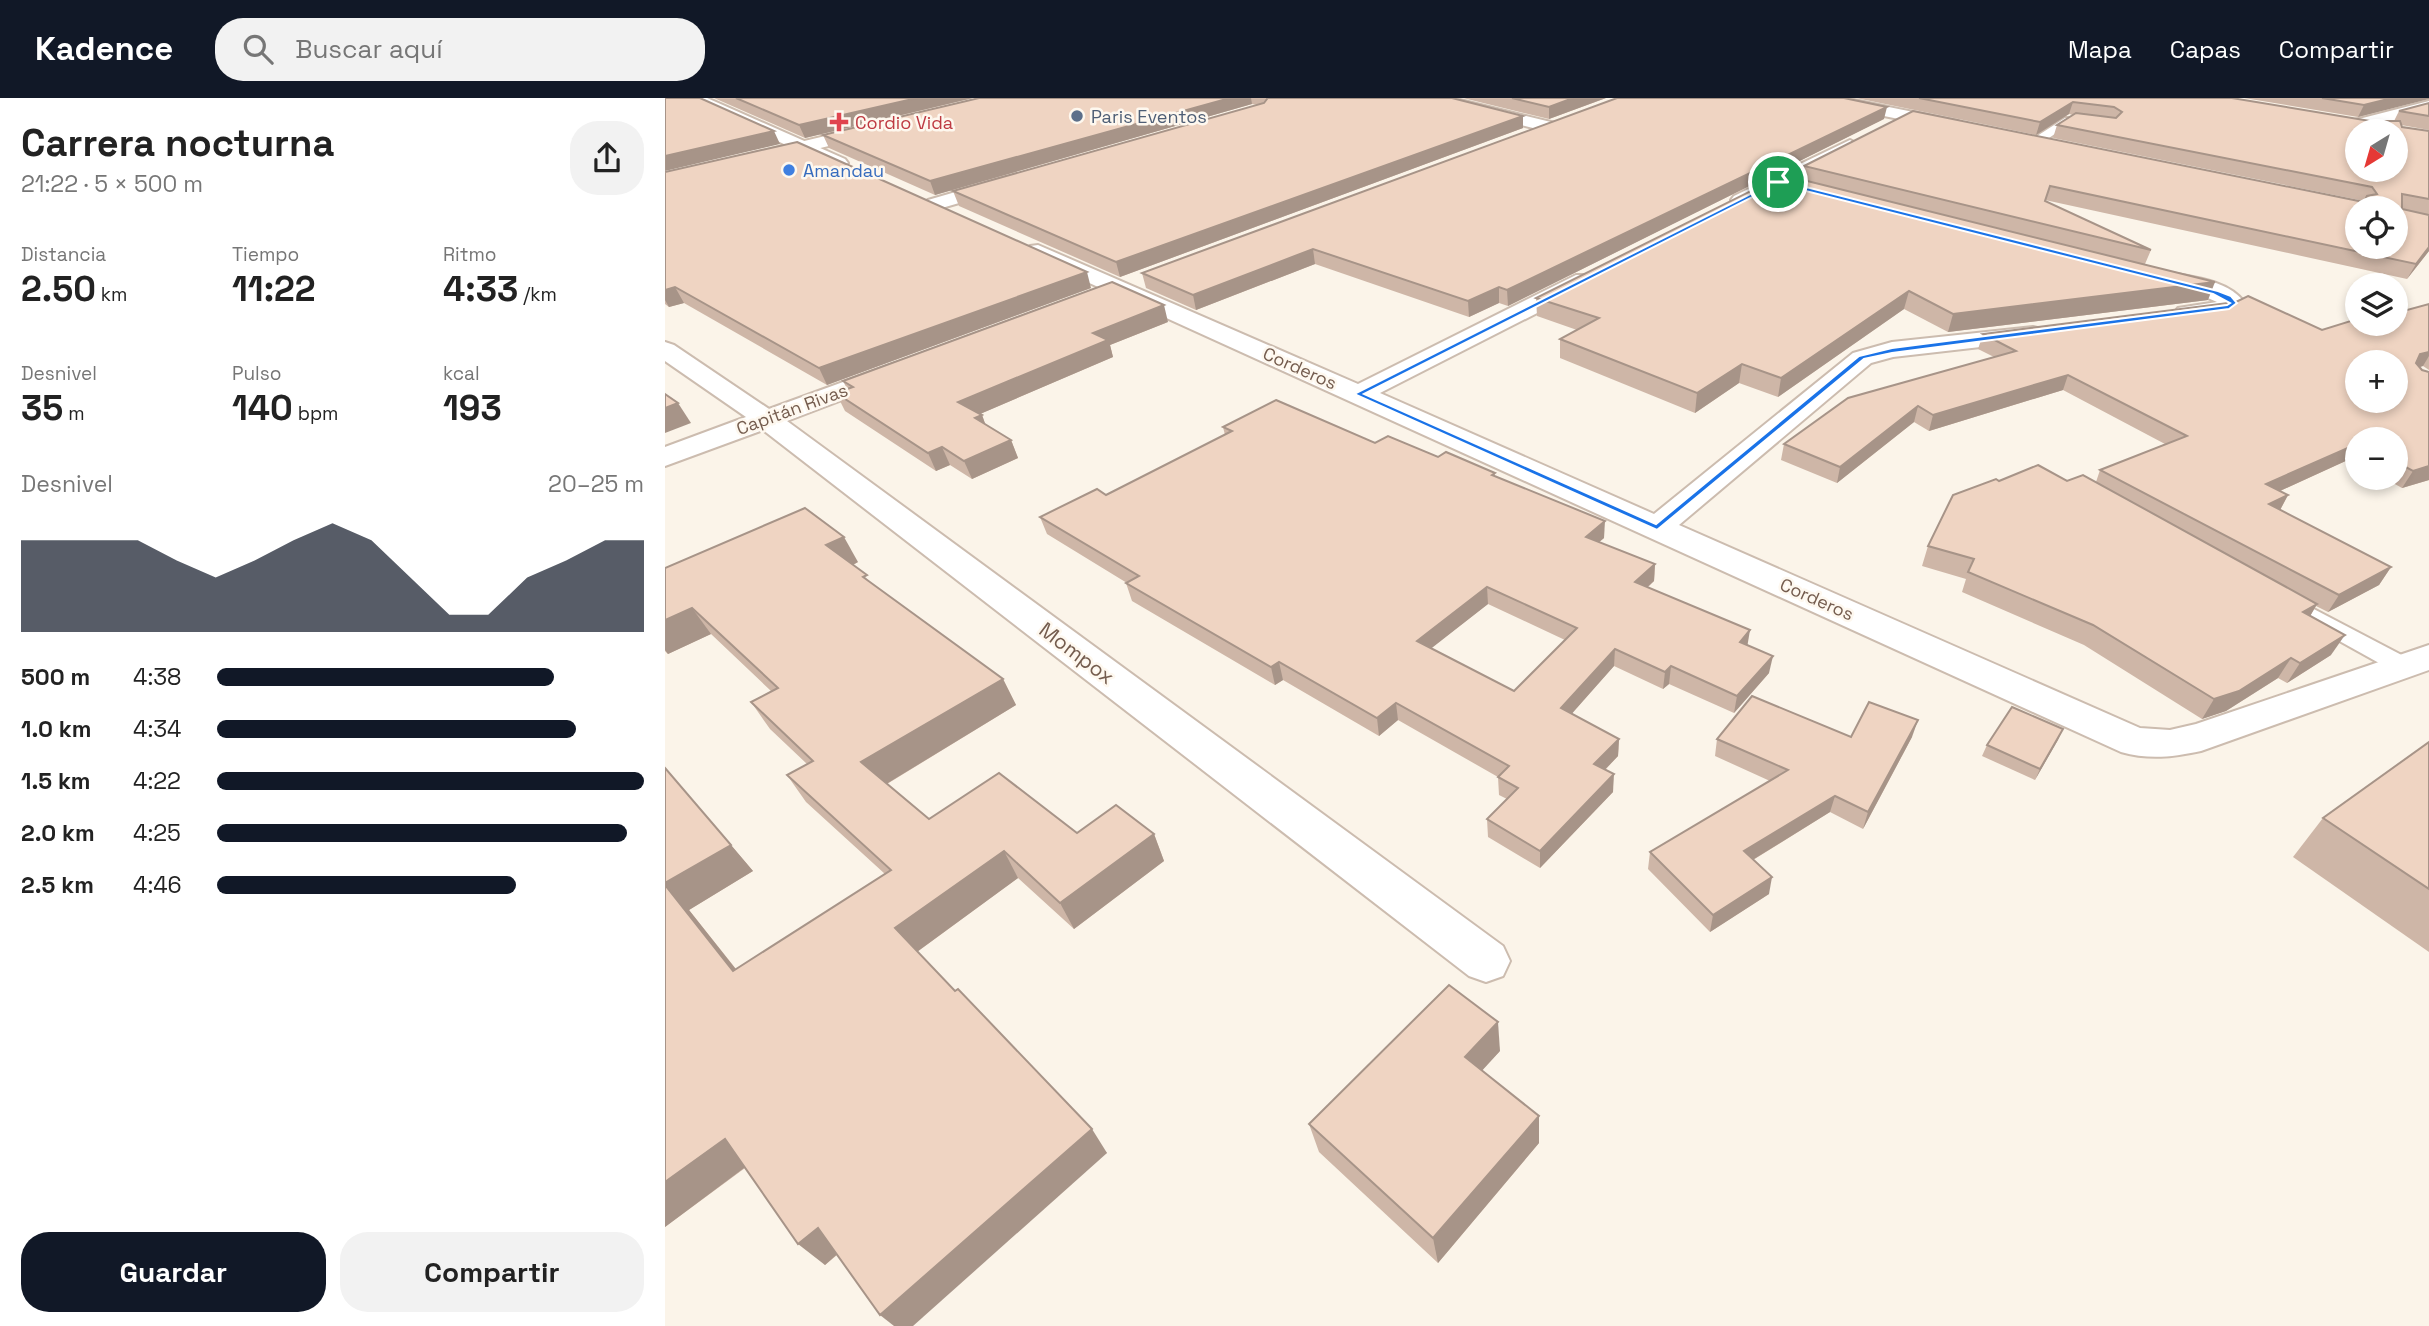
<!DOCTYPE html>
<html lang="es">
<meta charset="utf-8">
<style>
:root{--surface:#fff;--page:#f2f2f2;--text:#222;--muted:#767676;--accent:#111827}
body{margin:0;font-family:"Space Grotesk",sans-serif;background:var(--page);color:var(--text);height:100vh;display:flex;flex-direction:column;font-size:26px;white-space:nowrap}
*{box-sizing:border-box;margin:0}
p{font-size:23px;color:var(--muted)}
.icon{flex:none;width:38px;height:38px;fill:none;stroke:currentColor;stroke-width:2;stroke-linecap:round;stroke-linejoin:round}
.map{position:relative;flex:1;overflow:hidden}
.sheet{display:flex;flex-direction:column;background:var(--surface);width:665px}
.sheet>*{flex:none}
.needle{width:46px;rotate:217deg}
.fabs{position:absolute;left:1680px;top:21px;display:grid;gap:14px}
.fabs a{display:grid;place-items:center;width:63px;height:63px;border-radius:50%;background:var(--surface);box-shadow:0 4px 10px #0003;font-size:35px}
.pin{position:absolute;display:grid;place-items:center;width:60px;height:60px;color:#fff;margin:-30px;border:4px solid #fff;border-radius:50%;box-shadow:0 2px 7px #0007}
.round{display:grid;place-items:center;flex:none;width:74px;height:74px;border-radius:28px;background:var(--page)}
.head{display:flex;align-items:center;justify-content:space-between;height:119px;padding:0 21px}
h1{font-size:38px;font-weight:600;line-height:52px}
.metrics{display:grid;grid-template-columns:repeat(3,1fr);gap:10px;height:119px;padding:7px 21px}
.metrics div{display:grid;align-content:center}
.metrics b{font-size:35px;font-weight:600}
.metrics small{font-size:19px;font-weight:400}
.metrics p{font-size:19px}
.chart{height:196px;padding:14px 21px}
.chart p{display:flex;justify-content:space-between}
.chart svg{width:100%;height:126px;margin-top:7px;fill:var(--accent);opacity:.7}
.cta{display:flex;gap:14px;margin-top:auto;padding:14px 21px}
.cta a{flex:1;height:80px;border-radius:28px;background:var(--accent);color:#fff;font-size:28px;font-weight:600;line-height:80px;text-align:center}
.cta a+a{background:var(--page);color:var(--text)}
ul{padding:0 21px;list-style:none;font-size:23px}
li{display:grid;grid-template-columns:112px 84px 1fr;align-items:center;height:52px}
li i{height:18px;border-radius:9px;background:var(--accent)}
header{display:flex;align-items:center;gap:42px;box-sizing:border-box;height:98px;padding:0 35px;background:var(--accent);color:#fff}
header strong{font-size:33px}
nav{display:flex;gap:38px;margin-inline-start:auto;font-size:24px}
.search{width:490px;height:63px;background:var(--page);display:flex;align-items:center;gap:18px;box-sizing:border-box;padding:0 24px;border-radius:28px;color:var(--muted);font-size:26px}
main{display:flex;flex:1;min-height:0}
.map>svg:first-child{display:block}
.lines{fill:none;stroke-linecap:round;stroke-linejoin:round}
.lane-casing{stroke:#ccbcaf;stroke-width:4}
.street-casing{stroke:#ccbcaf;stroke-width:4}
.secondary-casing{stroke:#cfbdad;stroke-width:4}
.lane{fill:#fff;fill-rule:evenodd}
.street{fill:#fff;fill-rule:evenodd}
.secondary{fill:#fff;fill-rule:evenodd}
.wall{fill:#ceb6a7;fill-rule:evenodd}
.shaded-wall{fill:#a79488}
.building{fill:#efd4c2;stroke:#a79488;stroke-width:2;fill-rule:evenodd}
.route{fill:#1a73e8;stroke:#fff;stroke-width:2;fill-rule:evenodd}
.service-dot{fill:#5c6f8a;stroke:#fef8ef;stroke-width:2.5}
.health-dot{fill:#e0444e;stroke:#fef8ef;stroke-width:2.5}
.shop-dot{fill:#3f7fe0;stroke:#fef8ef;stroke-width:2.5}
.labels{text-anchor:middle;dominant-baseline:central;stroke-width:5;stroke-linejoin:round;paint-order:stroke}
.far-service-label{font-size:18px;fill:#4e5e75;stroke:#fef8ef;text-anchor:start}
.far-health-label{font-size:18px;fill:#be3a42;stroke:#fef8ef;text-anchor:start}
.far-shop-label{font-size:18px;fill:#366cbe;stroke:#fef8ef;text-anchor:start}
.far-street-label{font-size:18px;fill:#745c4e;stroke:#fef8ef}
.street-label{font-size:21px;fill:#745c4e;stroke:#fef8ef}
</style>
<header>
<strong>Kadence</strong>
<div class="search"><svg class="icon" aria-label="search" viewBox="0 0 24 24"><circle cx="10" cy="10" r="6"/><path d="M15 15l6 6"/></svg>Buscar aquí</div>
<nav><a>Mapa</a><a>Capas</a><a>Compartir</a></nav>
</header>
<main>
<section class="sheet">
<div class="head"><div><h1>Carrera nocturna</h1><p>21:22 · 5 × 500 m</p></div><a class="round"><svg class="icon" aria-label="share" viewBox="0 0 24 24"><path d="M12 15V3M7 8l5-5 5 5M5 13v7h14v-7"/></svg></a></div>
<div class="metrics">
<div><p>Distancia</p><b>2.50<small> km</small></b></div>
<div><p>Tiempo</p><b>11:22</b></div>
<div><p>Ritmo</p><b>4:33<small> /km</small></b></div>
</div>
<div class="metrics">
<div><p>Desnivel</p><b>35<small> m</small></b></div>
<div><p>Pulso</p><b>140<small> bpm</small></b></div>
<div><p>kcal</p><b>193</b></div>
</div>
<div class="chart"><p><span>Desnivel</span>20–25 m</p>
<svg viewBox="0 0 160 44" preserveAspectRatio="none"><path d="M0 44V12L10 12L20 12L30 12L40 19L50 25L60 19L70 12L80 6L90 12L100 25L110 38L120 38L130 25L140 19L150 12L160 12V44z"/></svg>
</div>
<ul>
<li><b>500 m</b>4:38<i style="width:79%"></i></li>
<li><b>1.0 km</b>4:34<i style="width:84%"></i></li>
<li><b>1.5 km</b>4:22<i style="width:100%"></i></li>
<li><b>2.0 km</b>4:25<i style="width:96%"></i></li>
<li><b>2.5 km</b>4:46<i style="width:70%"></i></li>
</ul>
<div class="cta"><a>Guardar</a><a>Compartir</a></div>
</section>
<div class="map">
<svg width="1764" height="1228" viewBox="0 0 1764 1228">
<rect width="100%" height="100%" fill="#fbf4e9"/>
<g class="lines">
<!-- lane casing -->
<g class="lane-casing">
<g id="lane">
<path d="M 1400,20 L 1420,20 L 1425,23 C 1418,28 1410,24 1403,27 C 1391,33 1380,47 1366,46 L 1366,42 Z"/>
<polygon points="1618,495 1748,563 1752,569 1748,575 1740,577 1732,575 1610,507 1607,502 1610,497"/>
</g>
</g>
<!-- street casing -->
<g class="street-casing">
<g id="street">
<polygon points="21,0 42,0 180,61 183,65 174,70 168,69"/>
<polygon points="760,0 787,0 890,25 892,29 884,34 762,3"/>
<polygon points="1147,0 1179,0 1293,23 1301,28 1293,33 1155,5"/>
<polygon points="1764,3 1764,13 1692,32 1684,27 1686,23"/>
<polygon points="1185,42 1194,47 1191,51 1083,106 1069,106 1066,102 1069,98"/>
<polygon points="342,79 351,85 349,89 270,112 260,106 263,102"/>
<path d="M 373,147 L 693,286 L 911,177 L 927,177 L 930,182 L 927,187 L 715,295 L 989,416 L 1188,255 L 1227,244 L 1368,229 L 1377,231 L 1380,236 L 1377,241 L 1368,243 L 1228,259 L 1206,265 L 1014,427 L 1475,630 L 1505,632 L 1531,626 L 1764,547 L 1764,572 L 1536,653 C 1508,659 1484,662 1456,654 L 365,158 L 362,153 L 365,148 Z"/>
<path d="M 1495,173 C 1522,179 1562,180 1580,205 C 1578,208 1575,212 1572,214 C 1562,220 1524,223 1513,220 L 1509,215 L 1513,210 L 1552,204 L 1529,194 L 1487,185 L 1484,180 L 1487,175 Z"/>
<polygon points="0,244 9,247 104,311 222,268 231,265 240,268 244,273 240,278 122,323 838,848 845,863 838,878 821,884 804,878 98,332 0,368 0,349 81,319 0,263"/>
</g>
</g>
<!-- secondary casing -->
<g class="secondary-casing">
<polygon id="secondary" points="211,26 219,31 217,35 0,88 0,76"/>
</g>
<!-- lane -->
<use href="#lane" class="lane"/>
<!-- street -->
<use href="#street" class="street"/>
<!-- secondary -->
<use href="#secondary" class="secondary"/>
</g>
<!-- wall -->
<g class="wall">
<polygon points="49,0 308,0 140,40"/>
<polygon points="314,0 787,0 858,18 858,30 455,179 294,108 288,93 593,7 587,6 270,97 164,50 158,37"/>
<polygon points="798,0 941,0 884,21"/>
<polygon points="1191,0 1567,0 1705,23 1729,23 1734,13 1764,5 1764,32 1736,27 1737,29 1764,33 1764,153 1742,181 1380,102 1380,103 1486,152 1480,166 1543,202 1283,234 1239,211 1113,299 1074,285 1030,315 895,260 895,241 912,232 872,218 871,200 1137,82 1139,68 1699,104 1699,103 1388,40 1392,27 1408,17 1404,16 1371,37"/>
<polygon points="1579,0 1764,0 1693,19"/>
<polygon points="1219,21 843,208 834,205 804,219 650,166 531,212 481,190 477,175"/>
<polygon points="0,74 426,190 162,287 19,205 4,209 0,206"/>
<polygon points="1764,206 1764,272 1758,268 1754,269 1757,272 1764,274 1764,382 1737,390 1719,380 1731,380 1731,341 1692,341 1692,365 1685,361 1615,393 1623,397 1615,412 1726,469 1714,487 1663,514 1651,508 1645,518 1666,557 1622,585 1613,580 1561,613 1537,621 1419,547 1297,494 1301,481 1257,468 1263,448 1334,383 1431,384 1435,372 1500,346 1398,292 1264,333 1249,324 1172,385 1116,362 1119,346 1329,259 1313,251 1318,236 1657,232 1692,226"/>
<polygon points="503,224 445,247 448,259 315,316 317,317 320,326 346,342 353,360 307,381 285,367 271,373 180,313 171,295 182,291 178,283"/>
<path d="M 558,329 L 710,345 L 773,359 L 830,375 L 830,379 L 939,440 L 934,444 L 990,466 L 989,483 L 983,489 L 1083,547 L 1104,575 L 1069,615 L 1004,586 L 998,591 L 949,568 L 906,616 L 954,641 L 953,658 L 940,672 L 948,694 L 875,770 L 823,739 L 822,721 L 842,701 L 834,697 L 833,679 L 733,622 L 714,638 L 618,582 L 610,587 L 467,503 L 461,485 L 462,485 L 382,436 L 375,419 L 441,397 L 560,337 ZM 823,506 L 900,542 L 849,593 L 766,550 Z"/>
<polygon points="193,464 188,467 206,485 338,581 351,607 222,686 264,721 412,735 489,736 499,763 409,831 353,780 252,854 442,1055 172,1157 160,1167 80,1070 0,1129 0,670 88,773 24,812 71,871 220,776 141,704 122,677 142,666 105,631 86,604 106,593 46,536 3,556 0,553 0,470"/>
<polygon points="1398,631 1370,682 1317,658 1322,647"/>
<polygon points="1247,639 1198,731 1165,714 1088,762 1104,796 1045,834 983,771 985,754 1105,683 1050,658 1052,641"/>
<polygon points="1764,644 1764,854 1628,759 1658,720"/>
<polygon points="835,953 817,972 874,1045 773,1165 654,1054 644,1026"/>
</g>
<!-- shaded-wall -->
<g class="shaded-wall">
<polygon points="252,0 308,0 140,40 134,27"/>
<polygon points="565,0 586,0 587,6 270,97 265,83"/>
<polygon points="908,0 941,0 884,21 884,9"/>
<polygon points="1727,0 1764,0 1764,1 1693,19 1699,7"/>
<polygon points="1408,4 1404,16 1371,37 1375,24"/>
<polygon points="1222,9 1219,21 843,208 842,192"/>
<polygon points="858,18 858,30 455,179 451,164"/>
<polygon points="109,33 115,46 0,73 0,58"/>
<polygon points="1764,149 1764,153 1742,181 1751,166"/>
<polygon points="648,151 650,166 531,212 528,197"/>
<polygon points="422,174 426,190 162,287 154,270"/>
<polygon points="1550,184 1543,202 1283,234 1288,216"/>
<polygon points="10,189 19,205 4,209 0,202 0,192"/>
<polygon points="834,189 834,205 804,219 803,203"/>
<polygon points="1244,193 1239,211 1113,299 1116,280"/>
<polygon points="499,207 503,224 445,247 448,259 301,322 293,304 428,235"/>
<polygon points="1764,254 1764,258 1758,268 1746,272 1755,256"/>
<polygon points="1077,266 1074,285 1030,315 1032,295"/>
<polygon points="1403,277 1398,292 1264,333 1268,317"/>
<polygon points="13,305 26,325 0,335 0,310"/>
<polygon points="1253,308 1249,324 1172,385 1175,369"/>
<polygon points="317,317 324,336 310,320"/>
<polygon points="346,342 353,360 307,381 299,363"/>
<polygon points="1692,346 1692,348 1685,361 1593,403 1601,386"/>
<polygon points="277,349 285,367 271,373 263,355"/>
<polygon points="1764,368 1764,382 1737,390 1748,373"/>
<polygon points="1623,397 1614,414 1604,406"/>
<polygon points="940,423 939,440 920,456 921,439"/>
<polygon points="179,439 193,464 176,473 161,447"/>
<polygon points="990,466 989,483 969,501 970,484"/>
<polygon points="1726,469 1714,487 1663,514 1674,497"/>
<polygon points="822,489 823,506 754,560 752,543"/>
<polygon points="1652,506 1640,527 1638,514"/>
<polygon points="27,510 46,536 3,556 0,552 0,522"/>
<polygon points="1085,532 1082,550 1075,544"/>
<polygon points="1680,537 1666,557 1622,585 1635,565"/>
<polygon points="950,551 949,568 896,628 896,610"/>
<polygon points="1108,558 1104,575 1069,615 1072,598"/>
<polygon points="1626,560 1613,580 1561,613 1537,621 1549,601"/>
<polygon points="614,564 618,582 610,587 606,569"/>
<polygon points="1006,568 1004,586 998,591 1000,574"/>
<polygon points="338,581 351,607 213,691 196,664"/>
<polygon points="731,605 733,622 714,638 712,620"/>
<polygon points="1253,622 1247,639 1198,731 1203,714"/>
<polygon points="1398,631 1393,642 1370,682 1375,671"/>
<polygon points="954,641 953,658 928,684 929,666"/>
<polygon points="949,676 948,694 875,770 875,753"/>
<polygon points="1170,698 1165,714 1076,769 1079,753"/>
<polygon points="489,736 499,763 409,831 395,805"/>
<polygon points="66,747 88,773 24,812 92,898 68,873 0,787 0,785"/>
<polygon points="339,753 353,780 249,856 230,830"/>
<polygon points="1107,779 1104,796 1045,834 1048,817"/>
<polygon points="833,924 835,953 803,988 800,959"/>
<polygon points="874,1018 874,1045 773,1165 768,1140"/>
<polygon points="427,1031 442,1055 248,1228 229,1228 215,1217"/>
<polygon points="60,1041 87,1064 0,1129 0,1084"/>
<polygon points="153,1130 178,1151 160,1167 133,1146"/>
</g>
<!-- building -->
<g class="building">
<polygon points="0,0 35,0 109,33 0,58"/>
<polygon points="71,0 252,0 134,27"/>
<polygon points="314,0 565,0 265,83 158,37"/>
<polygon points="602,0 787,0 858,18 451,164 288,93 599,5 602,1"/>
<polygon points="847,0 908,0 884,9"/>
<polygon points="952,0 1179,0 1222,9 842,192 834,189 803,203 648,151 528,197 477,175"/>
<path d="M 1254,0 L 1567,0 L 1705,23 L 1735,23 L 1737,29 L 1764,33 L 1764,101 L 1737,96 L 1737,111 L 1764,117 L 1764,149 L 1751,166 L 1385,88 L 1380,103 L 1486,152 L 1139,68 L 1248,13 L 1699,104 L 1702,98 L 1712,96 L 1707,89 L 1392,27 L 1411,15 L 1451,20 L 1457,14 L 1449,9 L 1408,4 L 1375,24 ZM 1692,33 L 1731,33 L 1731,72 L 1692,72 ZM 1692,110 L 1731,110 L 1731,149 L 1692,149 Z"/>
<polygon points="1657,0 1727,0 1699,7"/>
<polygon points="1764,5 1764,18 1734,13"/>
<polygon points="132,44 422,174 154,270 10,189 0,192 0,74"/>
<polygon points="1118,77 1550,184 1288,216 1244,193 1116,280 1077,266 1032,295 895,241 934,220 871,200"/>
<polygon points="447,184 499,207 428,235 443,242 293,304 317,317 310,320 346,342 299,363 277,349 263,355 171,295 188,289 178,283"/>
<path d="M 1583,198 L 1657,232 L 1692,221 L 1692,226 L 1731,226 L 1731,215 L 1764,206 L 1764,254 L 1755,256 L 1751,265 L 1757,272 L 1764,274 L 1764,368 L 1748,373 L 1731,364 L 1731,341 L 1692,341 L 1692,346 L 1601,386 L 1623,397 L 1604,406 L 1726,469 L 1674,497 L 1435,372 L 1522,338 L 1403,277 L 1268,317 L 1253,308 L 1175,369 L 1119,346 L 1183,300 L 1351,253 L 1318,236 L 1571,204 ZM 1692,264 L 1731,264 L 1731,303 L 1692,303 Z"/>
<polygon points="0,296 13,305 0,310"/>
<path d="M 611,302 L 710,345 L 723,338 L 773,359 L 781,354 L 830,375 L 827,377 L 940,423 L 921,439 L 990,466 L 970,484 L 1085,532 L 1075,544 L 1108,558 L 1072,598 L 1006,568 L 1000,574 L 950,551 L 896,610 L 954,641 L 929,666 L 949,676 L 875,753 L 822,721 L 853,690 L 833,679 L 844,668 L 731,605 L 712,620 L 614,564 L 606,569 L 461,485 L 474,478 L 375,419 L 432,391 L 441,397 L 567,333 L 558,329 ZM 822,489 L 912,530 L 849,593 L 752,543 Z"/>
<polygon points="1373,367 1402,383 1418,377 1652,506 1638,514 1680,537 1635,565 1626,560 1574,593 1549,601 1428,527 1303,474 1309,461 1263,448 1288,397 1331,381 1334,383"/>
<polygon points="140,410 179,439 161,447 202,477 198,479 338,581 196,664 264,721 334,675 412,735 451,707 489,736 395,805 339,753 230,830 290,893 293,891 427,1031 215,1217 153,1130 133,1146 60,1041 0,1084 0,787 68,873 226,772 122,677 148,663 86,604 113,590 27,510 0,522 0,470"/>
<polygon points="1087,598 1186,639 1204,604 1253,622 1203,714 1170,698 1079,753 1107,779 1048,817 985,754 1123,672 1052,641"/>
<polygon points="1347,609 1398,631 1375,671 1322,647"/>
<polygon points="1764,644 1764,791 1658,720"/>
<polygon points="0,670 66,747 0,785"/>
<polygon points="784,887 833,924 800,959 874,1018 768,1140 644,1026"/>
</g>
<!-- route -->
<path class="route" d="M 1113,82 L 1553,193 L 1566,198 L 1572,205 L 1564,211 L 1227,255 L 1199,261 L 992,432 L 689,296 ZM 1113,86 L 1548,196 L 1565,205 L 1562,207 L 1227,250 L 1194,258 L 991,426 L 699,296 Z"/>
<!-- markers -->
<circle class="service-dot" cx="412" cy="18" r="7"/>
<path class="health-dot" d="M170.5 13.5h7v7h7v7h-7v7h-7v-7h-7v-7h7z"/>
<circle class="shop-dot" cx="124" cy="72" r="7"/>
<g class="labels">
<!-- far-service labels -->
<g class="far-service-label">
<text x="426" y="18">Paris Eventos</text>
</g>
<!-- far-health labels -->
<g class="far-health-label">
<text x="190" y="24">Cordio Vida</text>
</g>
<!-- far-shop labels -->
<g class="far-shop-label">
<text x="138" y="72">Amandau</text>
</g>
<!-- far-street labels -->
<g class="far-street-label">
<text transform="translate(635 270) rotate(24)">Corderos</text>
<text transform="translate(127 311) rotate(-20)">Capitán Rivas</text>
<text transform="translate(1152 501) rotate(24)">Corderos</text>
</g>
<!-- street labels -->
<g class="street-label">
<text transform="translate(412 555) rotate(37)">Mompox</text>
</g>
</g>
</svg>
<div class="fabs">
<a><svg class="needle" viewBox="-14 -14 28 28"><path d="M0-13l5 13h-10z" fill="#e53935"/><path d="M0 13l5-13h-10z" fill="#767676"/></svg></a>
<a><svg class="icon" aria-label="locate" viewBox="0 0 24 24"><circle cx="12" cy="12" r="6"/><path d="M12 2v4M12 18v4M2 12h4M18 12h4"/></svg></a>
<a><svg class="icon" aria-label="layers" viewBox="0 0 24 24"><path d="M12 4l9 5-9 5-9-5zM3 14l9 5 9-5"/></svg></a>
<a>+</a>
<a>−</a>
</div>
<div class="pin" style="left:1113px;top:84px;background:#1e9e55"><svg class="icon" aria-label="arrive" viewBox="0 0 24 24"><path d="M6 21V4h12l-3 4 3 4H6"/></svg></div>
</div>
</main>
